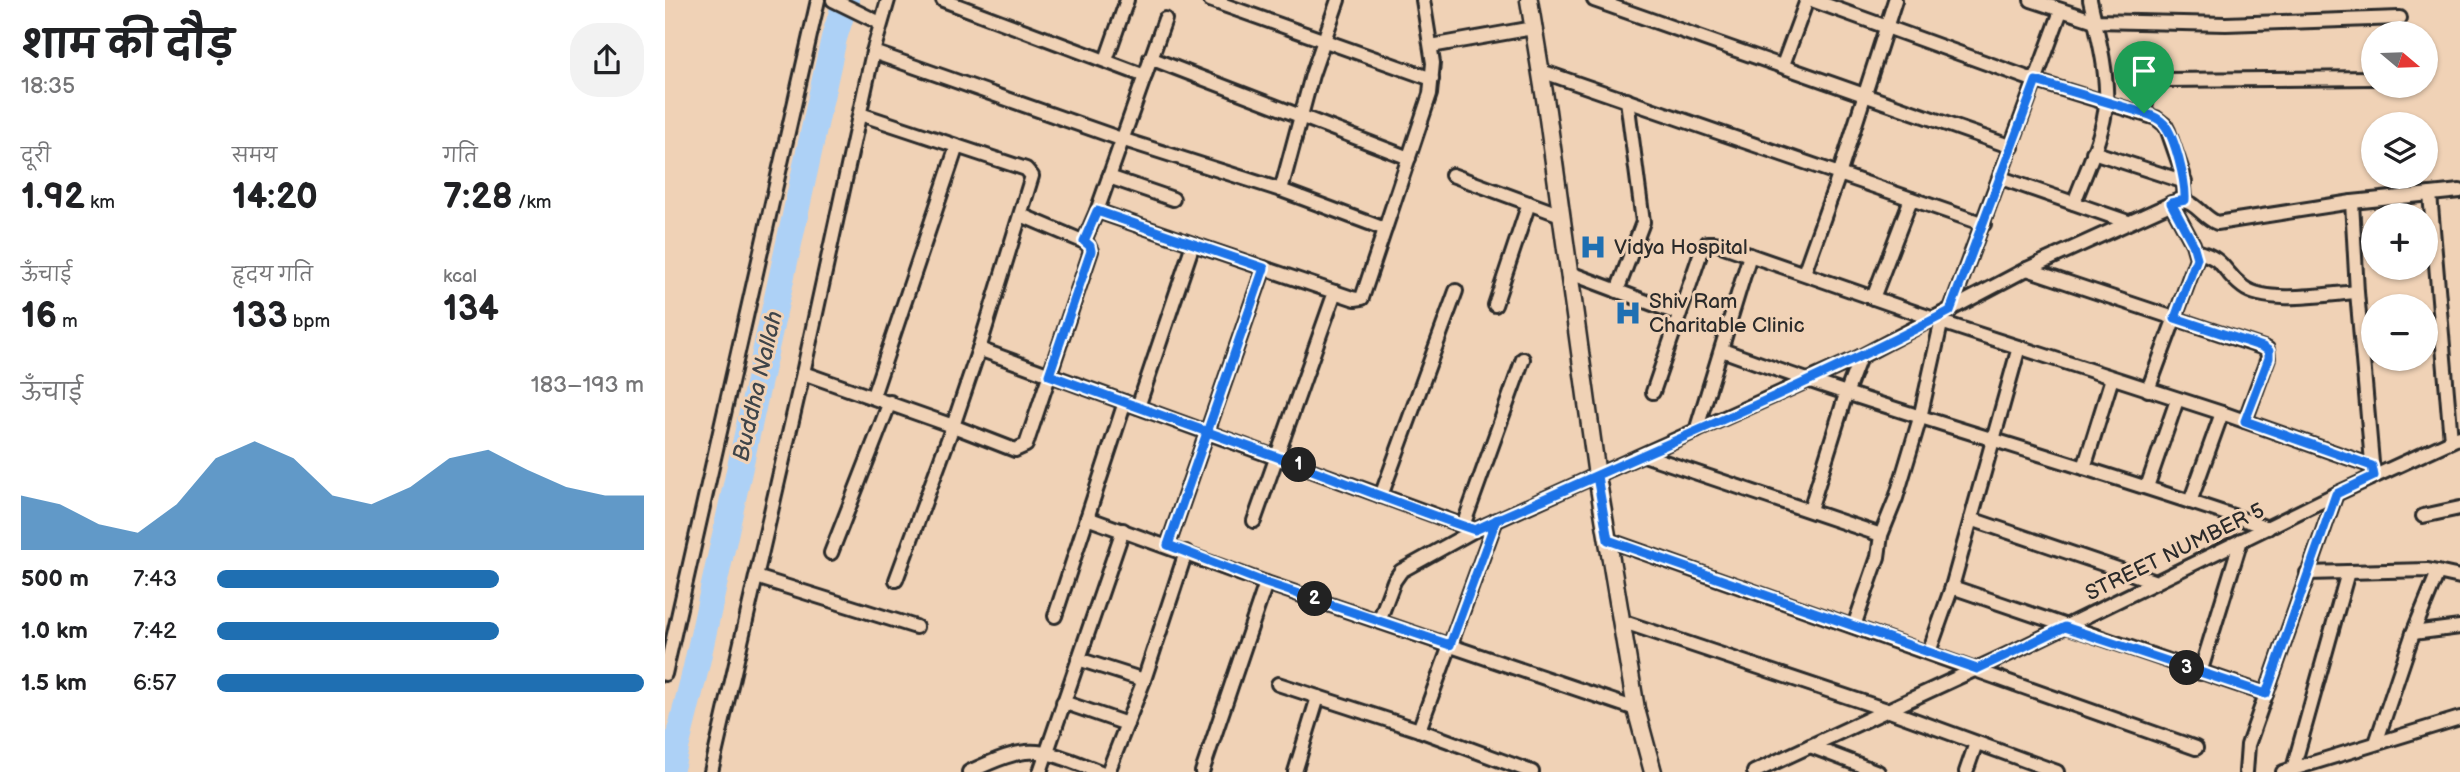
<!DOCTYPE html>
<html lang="hi">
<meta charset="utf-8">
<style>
:root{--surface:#fff;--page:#f2f2f2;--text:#202124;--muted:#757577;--accent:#1f6fb2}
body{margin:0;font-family:"Balsamiq Sans","Playpen Sans Deva",sans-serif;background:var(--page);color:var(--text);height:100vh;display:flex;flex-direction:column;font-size:26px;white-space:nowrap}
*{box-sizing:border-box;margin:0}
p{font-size:23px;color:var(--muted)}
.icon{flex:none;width:38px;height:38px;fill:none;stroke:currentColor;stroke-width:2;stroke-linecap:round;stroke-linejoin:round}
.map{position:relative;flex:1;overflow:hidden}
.sheet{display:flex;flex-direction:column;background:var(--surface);width:665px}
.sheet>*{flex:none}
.needle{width:46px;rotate:109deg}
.fabs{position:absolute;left:1696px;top:21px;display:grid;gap:14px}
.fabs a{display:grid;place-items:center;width:77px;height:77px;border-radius:50%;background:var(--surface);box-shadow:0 2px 5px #0004;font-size:35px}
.pin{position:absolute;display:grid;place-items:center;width:60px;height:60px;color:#fff;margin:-72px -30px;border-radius:50% 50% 50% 0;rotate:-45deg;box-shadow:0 0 7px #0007}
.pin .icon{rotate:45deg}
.km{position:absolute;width:35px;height:35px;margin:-18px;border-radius:50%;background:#222;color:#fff;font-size:19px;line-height:35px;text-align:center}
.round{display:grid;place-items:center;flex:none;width:74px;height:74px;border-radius:28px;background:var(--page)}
.headline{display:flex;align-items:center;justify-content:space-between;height:119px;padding:0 21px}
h1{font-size:38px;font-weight:700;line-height:52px}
.stats{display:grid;grid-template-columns:repeat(3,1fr);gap:10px;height:119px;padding:7px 21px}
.stats div{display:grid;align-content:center}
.stats b{font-size:35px;font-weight:700}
.stats small{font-size:19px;font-weight:400}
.stats p{font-size:19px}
.chart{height:196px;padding:14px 21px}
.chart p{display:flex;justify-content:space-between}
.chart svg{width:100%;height:126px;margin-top:7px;fill:var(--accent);opacity:.7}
ul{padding:0 21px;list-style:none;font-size:23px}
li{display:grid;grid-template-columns:112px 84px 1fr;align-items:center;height:52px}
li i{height:18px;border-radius:9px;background:var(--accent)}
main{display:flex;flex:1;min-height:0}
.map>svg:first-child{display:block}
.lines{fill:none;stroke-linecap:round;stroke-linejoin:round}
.river{stroke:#add1f6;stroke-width:26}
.minor-casing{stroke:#2b2b2b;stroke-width:18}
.tertiary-casing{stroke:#2b2b2b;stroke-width:21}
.minor{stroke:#f0d2b6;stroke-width:12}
.tertiary{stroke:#f0d2b6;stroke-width:16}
.route-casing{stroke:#fff;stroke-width:14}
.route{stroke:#1a73e8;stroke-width:9}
.labels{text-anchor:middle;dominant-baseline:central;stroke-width:6;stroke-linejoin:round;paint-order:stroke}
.poi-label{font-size:21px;fill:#2b2b2b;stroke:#f0d2b6;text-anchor:start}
.street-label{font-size:21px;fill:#2b2b2b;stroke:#f0d2b6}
.water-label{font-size:23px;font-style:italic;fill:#3e4449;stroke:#f0d2b6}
</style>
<main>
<section class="sheet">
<div class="headline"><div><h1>शाम की दौड़</h1><p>18:35</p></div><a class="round"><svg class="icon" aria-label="share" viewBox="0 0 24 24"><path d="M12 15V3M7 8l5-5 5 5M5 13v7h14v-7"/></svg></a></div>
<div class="stats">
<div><p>दूरी</p><b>1.92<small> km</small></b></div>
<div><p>समय</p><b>14:20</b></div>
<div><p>गति</p><b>7:28<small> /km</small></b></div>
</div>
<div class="stats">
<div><p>ऊँचाई</p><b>16<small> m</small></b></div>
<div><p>हृदय गति</p><b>133<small> bpm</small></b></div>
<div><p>kcal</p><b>134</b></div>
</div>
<div class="chart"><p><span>ऊँचाई</span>183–193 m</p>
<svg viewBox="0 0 160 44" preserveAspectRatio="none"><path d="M0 44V25L10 28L20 35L30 38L40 28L50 12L60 6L70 12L80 25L90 28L100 22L110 12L120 9L130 16L140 22L150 25L160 25V44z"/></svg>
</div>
<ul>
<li><b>500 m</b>7:43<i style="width:66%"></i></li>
<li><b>1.0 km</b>7:42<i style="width:66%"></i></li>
<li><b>1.5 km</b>6:57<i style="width:100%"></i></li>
</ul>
</section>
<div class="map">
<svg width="1795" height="772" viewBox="0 0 1795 772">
<rect width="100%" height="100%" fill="#f0d2b6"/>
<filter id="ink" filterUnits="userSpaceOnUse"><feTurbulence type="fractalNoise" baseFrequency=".0143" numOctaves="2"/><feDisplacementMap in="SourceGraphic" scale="14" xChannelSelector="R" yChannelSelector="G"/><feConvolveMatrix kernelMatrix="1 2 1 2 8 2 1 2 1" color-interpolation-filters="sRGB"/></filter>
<g filter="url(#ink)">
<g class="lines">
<!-- river -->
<polyline class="river" points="5,772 30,672 169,38 181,0"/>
<!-- minor casing -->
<g class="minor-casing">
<g id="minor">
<polyline points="168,0 215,23"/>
<polyline points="278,0 480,76"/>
<polyline points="545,0 767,79"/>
<polyline points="673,0 647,75 616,190 720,229"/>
<polyline points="929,0 1347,147"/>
<polyline points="1147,0 1371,81 1491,118 1500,125 1503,131 1518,174 1520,200"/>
<polyline points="1366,0 1430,21 1561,24 1735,18"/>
<polyline points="766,46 868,28"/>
<polyline points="208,52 456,139 616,190"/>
<polyline points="485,58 744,158"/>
<polyline points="441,60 462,0"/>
<polyline points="1118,65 1142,0"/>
<polyline points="876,71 1319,224"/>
<path d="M 1479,112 C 1482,100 1484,83 1498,80 L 1708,78"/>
<polyline points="195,114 361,169 367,176 314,349"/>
<polyline points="1428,152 1520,182"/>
<polyline points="787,175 896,215"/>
<polyline points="444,177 508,199"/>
<polyline points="1336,178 1463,222"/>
<polyline points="1765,194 1786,440"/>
<polyline points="1687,202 1692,292 1708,474"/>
<path d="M 1409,203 C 1420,173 1439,135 1441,103 C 1443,72 1432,31 1425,0"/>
<polyline points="432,211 528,244"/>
<polyline points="419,241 432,211 500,19"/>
<path d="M 1531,251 C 1562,260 1556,270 1578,287 C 1601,305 1663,294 1692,292"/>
<polyline points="1362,269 1602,349 1603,358 1580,421"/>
<polyline points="905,273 1014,314"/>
<polyline points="1139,273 1174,175 1230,0"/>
<polyline points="952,291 978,222 962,100"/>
<polyline points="1208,298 1246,199"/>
<polyline points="830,305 864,203"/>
<polyline points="1285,311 1396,11"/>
<polyline points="1276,322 1557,413 1707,466"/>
<path d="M 1057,350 C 1237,416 1422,465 1603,528"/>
<polyline points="138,373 288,426 314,349 810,530"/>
<polyline points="1483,390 1532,258 1528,244 1506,203"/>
<polyline points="988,392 1037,249 1042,243 1050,243 1269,319"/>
<polyline points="208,396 292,146"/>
<polyline points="473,407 528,244 690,299 697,298 765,94 768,63 758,0"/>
<polyline points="1031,431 1085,255"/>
<polyline points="979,455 1216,535"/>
<polyline points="1419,468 1447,378"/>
<polyline points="1482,487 1512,400"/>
<polyline points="716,496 791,291"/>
<polyline points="1525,502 1557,413"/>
<polyline points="1145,510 1181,394 1195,357"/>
<polyline points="1758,516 1795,508"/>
<polyline points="422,518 601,583 971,709"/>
<polyline points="1306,519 1491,582"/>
<polyline points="589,521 670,292"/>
<polyline points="798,526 858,359"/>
<polyline points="943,540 1531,748"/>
<polyline points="503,545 599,268"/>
<polyline points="166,553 225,402"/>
<polyline points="1642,573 1763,570 1795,577"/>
<polyline points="91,577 251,627"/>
<polyline points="231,580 288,426 350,450 361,445 426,251 422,243 356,215"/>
<polyline points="1287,587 1601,694 1671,494"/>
<polyline points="390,616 460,402"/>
<path d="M 714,621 L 729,581 L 736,571 L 810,530 L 1195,357 L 1362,269 L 1514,200 C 1531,201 1537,217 1552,223 L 1687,202 L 1795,191"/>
<polyline points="956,621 1222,710 1392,772"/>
<polyline points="1189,626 1213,557 1216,535 1231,498 1255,418 1278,315"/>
<polyline points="1748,633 1795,627"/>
<polyline points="1264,652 1287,587 1354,347"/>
<polyline points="413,659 479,680"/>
<polyline points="1535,673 1576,540"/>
<polyline points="0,674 153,0"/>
<polyline points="613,684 754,730 867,772"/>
<polyline points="398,702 462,724"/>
<polyline points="754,730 831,520"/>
<polyline points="1711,743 1748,633 1773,572"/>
<polyline points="1145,746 1213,772"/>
<polyline points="1628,769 1683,572"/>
<polyline points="46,772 138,373 208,52 223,0"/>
<path d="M 304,772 C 368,742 372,748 436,772"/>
<polyline points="375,772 458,530"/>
<polyline points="443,772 479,680 521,552"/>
<polyline points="537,772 601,583"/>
<polyline points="630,772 653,697"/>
<polyline points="1089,772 1350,651 1671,494 1795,437"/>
<polyline points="1301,772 1311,743"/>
<polyline points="1581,772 1583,745 1601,694"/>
<polyline points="1618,772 1795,718"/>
</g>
</g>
<!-- tertiary casing -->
<g class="tertiary-casing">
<polyline id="tertiary" points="864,0 882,111 932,476 971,709 988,772"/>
</g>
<!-- minor -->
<use href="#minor" class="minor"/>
<!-- tertiary -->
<use href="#tertiary" class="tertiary"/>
</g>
</g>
<g class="lines" filter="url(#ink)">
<!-- route casing -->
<g class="route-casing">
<path id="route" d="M 1479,113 L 1371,81 L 1285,311 C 1131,392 968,457 810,530 C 744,508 680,482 615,458 C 538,430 461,402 384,375 L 426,251 L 425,246 L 419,241 L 432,211 L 599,268 L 503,545 L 601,583 L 785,645 L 831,520 L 932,476 L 943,540 L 1312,669 L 1400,627 L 1601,694 L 1671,494 L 1709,476 L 1707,466 L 1580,421 L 1604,358 L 1604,351 L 1598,347 L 1510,318 L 1532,258 L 1528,244 L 1506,203 L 1520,200 C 1521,182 1510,137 1499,124 C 1494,118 1486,115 1479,113"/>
</g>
<!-- route -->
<use href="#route" class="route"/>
</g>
<!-- icons -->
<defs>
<g id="hospital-bare" transform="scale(2.1)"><path d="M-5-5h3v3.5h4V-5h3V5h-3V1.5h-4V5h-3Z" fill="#1f6fb2" stroke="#f0d2b6" stroke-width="2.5" paint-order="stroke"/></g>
</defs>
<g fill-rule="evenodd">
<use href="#hospital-bare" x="928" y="247"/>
<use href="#hospital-bare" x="963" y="313"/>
</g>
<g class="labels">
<!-- poi labels -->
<g class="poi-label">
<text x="949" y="247">Vidya Hospital</text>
<text x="984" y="301">Shiv Ram<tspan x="984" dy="24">Charitable Clinic</tspan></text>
</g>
<!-- street labels -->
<g class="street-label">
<text transform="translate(1510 552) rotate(-26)">STREET NUMBER 5</text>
</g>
<!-- water labels -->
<g class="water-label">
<text transform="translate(93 386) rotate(-77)">Buddha Nallah</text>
</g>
</g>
</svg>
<div class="fabs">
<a><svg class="needle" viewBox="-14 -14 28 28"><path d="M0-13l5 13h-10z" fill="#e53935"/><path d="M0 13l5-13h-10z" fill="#757577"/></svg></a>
<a><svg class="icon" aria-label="layers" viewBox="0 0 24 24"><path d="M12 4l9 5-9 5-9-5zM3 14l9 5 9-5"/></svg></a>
<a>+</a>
<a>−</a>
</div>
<div class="pin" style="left:1479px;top:113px;background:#1e9e55"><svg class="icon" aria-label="arrive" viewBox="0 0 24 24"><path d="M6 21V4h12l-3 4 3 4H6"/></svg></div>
<b class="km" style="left:634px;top:465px">1</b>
<b class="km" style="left:650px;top:599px">2</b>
<b class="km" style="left:1522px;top:668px">3</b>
</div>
</main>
